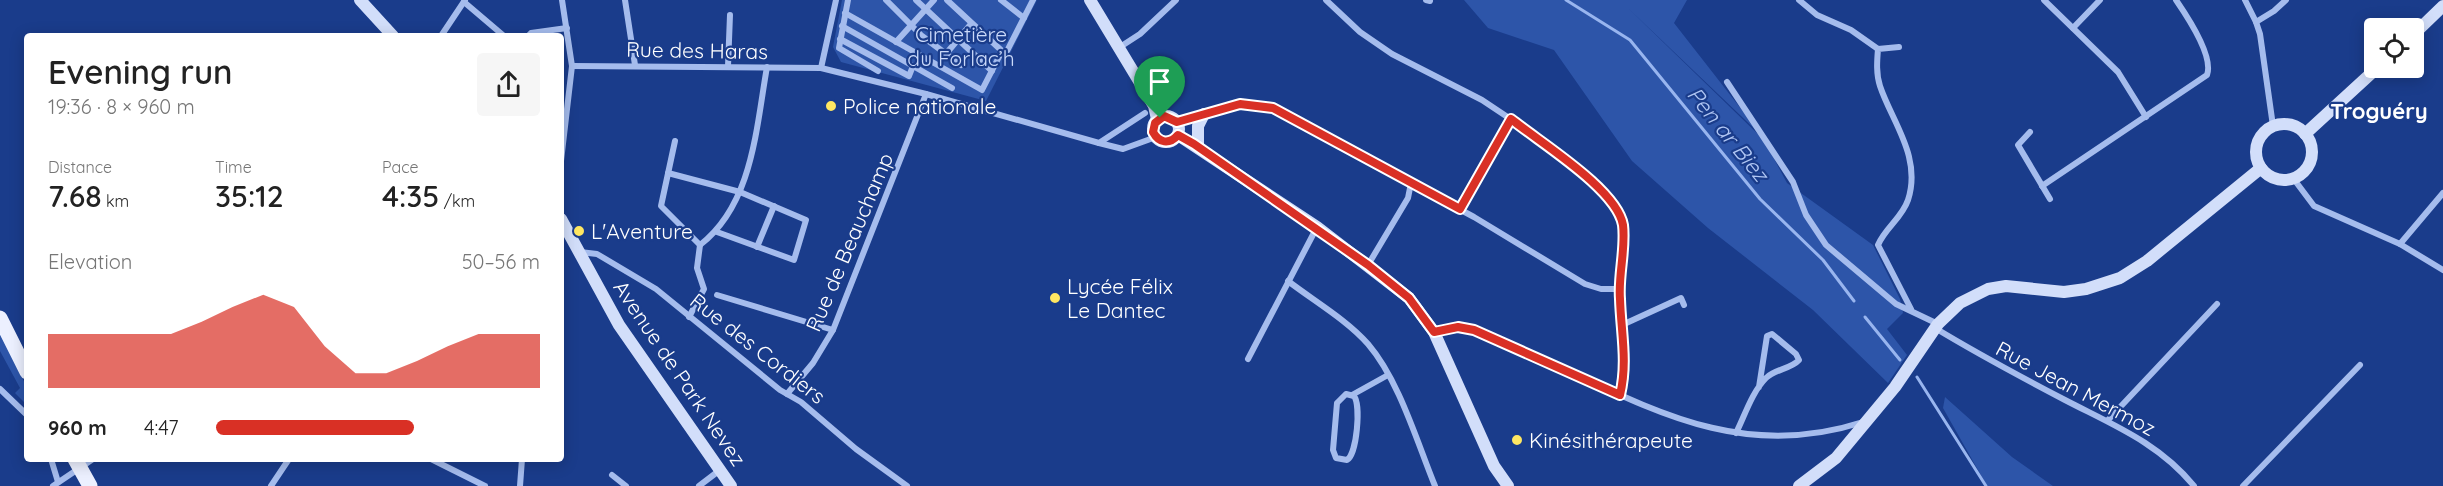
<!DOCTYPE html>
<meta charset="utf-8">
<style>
:root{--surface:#fff;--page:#f6f6f6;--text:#222;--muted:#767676;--accent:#d93025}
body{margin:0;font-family:Quicksand,sans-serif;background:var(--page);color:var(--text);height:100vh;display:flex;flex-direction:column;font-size:22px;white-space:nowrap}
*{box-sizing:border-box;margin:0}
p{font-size:20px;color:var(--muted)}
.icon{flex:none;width:33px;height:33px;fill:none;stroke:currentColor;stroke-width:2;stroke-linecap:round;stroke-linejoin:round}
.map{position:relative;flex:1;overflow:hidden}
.panel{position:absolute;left:24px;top:33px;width:540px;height:429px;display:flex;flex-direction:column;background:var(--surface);border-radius:6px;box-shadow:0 3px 15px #0003}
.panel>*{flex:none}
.controls{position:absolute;left:2364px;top:18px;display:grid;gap:12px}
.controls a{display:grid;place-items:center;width:60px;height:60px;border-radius:6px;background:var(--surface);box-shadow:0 3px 15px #0003;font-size:30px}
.pin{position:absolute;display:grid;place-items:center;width:51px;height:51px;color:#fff;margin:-62px -26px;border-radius:50% 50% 50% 0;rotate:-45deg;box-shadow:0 0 6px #0007}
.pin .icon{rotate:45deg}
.round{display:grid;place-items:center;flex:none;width:63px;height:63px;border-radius:6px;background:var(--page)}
.overview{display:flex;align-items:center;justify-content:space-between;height:102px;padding:0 24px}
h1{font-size:33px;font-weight:600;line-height:45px}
.stats{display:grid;grid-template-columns:repeat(3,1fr);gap:9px;height:102px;padding:6px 24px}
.stats div{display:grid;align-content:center}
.stats b{font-size:30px;font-weight:600}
.stats small{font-size:16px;font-weight:400}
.stats p{font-size:16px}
.chart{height:168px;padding:12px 24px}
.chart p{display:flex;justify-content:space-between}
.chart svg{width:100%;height:108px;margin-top:6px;fill:var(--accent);opacity:.7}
ul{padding:0 24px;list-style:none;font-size:20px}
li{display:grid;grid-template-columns:96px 72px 1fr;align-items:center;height:45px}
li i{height:15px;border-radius:8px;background:var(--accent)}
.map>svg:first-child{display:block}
.green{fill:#2d55a9}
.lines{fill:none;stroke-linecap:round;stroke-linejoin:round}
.stream{stroke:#98b5ef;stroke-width:3}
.street{stroke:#a5bced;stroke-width:6}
.secondary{stroke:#d2defa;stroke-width:12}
.primary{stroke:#ecf0ff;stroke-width:15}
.route-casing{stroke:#fff;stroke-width:12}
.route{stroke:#d93025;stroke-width:8}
.poi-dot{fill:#ffe762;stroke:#1a3c8b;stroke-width:2}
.labels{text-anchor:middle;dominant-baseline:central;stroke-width:4.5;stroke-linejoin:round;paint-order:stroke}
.park-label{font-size:21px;fill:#cbdafa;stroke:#1a3c8b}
.street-label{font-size:21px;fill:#fff;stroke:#1a3c8b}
.poi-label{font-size:21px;fill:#fff;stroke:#1a3c8b;text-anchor:start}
.neighbourhood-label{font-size:22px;font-weight:bold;fill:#fff;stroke:#1a3c8b}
.water-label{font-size:22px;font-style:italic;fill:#b1c7f4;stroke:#1a3c8b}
</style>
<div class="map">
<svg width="2443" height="486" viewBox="0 0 2443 486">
<rect width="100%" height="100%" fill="#1a3c8b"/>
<!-- green -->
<g class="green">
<polygon points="842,0 1037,0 986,101 841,62 833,47"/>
<polygon points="1464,0 1687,0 1674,23 1763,137 1628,8 1764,140 1787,183 1873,245 1900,299 1903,313 1887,329 1907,355 1888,383 1813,310 1708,228 1632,161 1554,50 1488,28"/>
<polygon points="0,328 26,386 27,405 15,393 20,388 0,351"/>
<polygon points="1945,397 2012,457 2053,486 1987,486 1943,408"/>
</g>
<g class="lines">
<!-- stream -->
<g class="stream">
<polyline points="1566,0 1630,40 1760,199 1823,260 1854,301"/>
<polyline points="1865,317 1900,360"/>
<polyline points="1917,377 1986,486"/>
</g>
<!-- street -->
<g class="street">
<polyline points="625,0 635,65"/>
<polyline points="848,0 839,48 878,71"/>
<polyline points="886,0 922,36 961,65"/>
<polyline points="916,0 992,71"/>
<polyline points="947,0 1002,51"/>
<polyline points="1001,0 1024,18"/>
<polyline points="1326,0 1360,32 1392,54 1482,100 1515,122 1598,186 1612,200 1620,213 1623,227 1619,297 1626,361 1620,395"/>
<polyline points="1426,0 1430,1"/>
<polyline points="1799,0 1817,15 1851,30 1878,49"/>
<polyline points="2044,0 2118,72 2146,117"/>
<polyline points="2245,0 2256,22 2260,34 2273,126"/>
<polyline points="464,2 504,36"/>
<polyline points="845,13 982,90 1002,51 1006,53 1033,0"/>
<polyline points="2256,22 2274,11 2286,0"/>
<polyline points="842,26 952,88"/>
<polyline points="2073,28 2100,0"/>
<polyline points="441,36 465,0"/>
<polyline points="528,36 531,33 567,28"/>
<polyline points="840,39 909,76 913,66"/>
<polyline points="896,42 934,0"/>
<polyline points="1120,47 1140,34 1176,0"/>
<path d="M 1899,47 L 1878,49 C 1877,61 1876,74 1880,86 C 1892,122 1922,157 1908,200 C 1902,218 1885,228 1878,245 L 1911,309"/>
<polyline points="945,55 971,24"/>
<polyline points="572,66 821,68 926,94 1099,143 1145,113"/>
<polyline points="728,66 730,15"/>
<polyline points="821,68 836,0"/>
<polyline points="1727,82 1793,182 1806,215 1826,245 1896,304 1938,324"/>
<polyline points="1177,122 1240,104 1273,109 1474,217 1585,284 1601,289 1620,289"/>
<polyline points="2030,132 2018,145 2050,199"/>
<polyline points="675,141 661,206 700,245"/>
<polyline points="1099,143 1123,149 1156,137"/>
<polyline points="561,161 572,66 562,0"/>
<polyline points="668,173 740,192 806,220 794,260 717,232"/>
<polyline points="2293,178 2314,206 2400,244 2443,270"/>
<path d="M 2042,186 L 2207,75 C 2214,56 2187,16 2176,0"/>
<polyline points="1460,209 1511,119"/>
<polyline points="2400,244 2443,193"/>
<polyline points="757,247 774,206"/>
<polyline points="580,252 597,254 656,289 780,390 801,402 856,449 907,486"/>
<polyline points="1368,265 1408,198 1411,183"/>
<path d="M 1288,281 C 1314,301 1347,320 1368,344 C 1399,380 1417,442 1435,486"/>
<polyline points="717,295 833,330"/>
<path d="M 689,317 L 704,289 L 697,268 L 700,245 C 753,204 756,128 767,67"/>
<polyline points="1622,325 1681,298 1684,305"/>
<path d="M 1935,328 C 1978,354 2021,377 2065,400 C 2113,425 2159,443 2194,486"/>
<path d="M 1434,332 L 1458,327 L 1474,330 C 1608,378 1712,471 1863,422"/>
<polyline points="1248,359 1317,227"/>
<polyline points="0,389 27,415"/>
<polyline points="787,394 813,363 833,330 926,94"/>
<path d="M 1346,394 L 1354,396 C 1361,405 1357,454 1347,460 L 1336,458 L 1333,450 L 1337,403 Z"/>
<polyline points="1352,395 1388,375"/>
<polyline points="2108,420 2217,304"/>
<path d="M 1736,433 C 1745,415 1752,392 1766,378 C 1775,369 1791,369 1799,360 L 1796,354 L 1772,334 L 1767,336 L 1759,387"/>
<polyline points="51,459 58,482"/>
<polyline points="431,459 485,486"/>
<polyline points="612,475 626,486"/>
<polyline points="53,486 93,459"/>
<polyline points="271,486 289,459"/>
<polyline points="520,486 522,459"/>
<polyline points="699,486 720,470"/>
<polyline points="2243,486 2360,365"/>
</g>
<!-- secondary -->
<g class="secondary">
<polyline points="360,0 393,36"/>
<polyline points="1090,0 1154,106 1157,119"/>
<polyline points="2414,34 2443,6"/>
<circle cx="1166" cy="129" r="13"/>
<circle cx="2284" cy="152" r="28"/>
<polyline points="2305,134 2377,68"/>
<polyline points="1178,135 1317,227 1409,298 1434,332 1494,466 1508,486"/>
<polyline points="1198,146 1198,126 1204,114"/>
<polyline points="561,219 619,325 731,486"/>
<polyline points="1799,486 1836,458 1895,387 1938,324 1960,303 1988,289 2006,286 2064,292 2086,289 2120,278 2147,261 2261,168"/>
</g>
<!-- primary -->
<g class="primary">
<polyline points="0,318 27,372"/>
<polyline points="75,459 90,486"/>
</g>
</g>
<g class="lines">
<!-- route casing -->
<g class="route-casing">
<path id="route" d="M 1240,104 L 1273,108 L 1460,209 L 1511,119 L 1515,122 C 1544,145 1617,190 1623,225 C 1626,249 1618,275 1620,299 C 1621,332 1628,362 1620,395 L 1474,330 L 1458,327 L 1434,332 L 1409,298 L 1368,265 L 1194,144 L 1178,135 C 1169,145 1159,143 1153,132 L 1155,123 L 1164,116 L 1177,122 Z"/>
</g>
<!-- route -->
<use href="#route" class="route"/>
</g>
<!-- markers -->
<g class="poi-dot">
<circle cx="831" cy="106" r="6"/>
<circle cx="579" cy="231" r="6"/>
<circle cx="1055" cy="298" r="6"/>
<circle cx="1517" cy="440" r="6"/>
</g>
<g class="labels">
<!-- park labels -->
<g class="park-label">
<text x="961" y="34">Cimetière<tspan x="961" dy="24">du Forlac’h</tspan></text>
</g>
<!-- street labels -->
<g class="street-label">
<text transform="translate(697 50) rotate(1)">Rue des Haras</text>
<text transform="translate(849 242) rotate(-67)">Rue de Beauchamp</text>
<text transform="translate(758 348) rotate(38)">Rue des Cordiers</text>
<text transform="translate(680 373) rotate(56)">Avenue de Park Nevez</text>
<text transform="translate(2076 388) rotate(28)">Rue Jean Mermoz</text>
</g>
<!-- poi labels -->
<g class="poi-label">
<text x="843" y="106">Police nationale</text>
<text x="591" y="231">L'Aventure</text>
<text x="1067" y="286">Lycée Félix<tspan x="1067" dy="24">Le Dantec</tspan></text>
<text x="1529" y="440">Kinésithérapeute</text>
</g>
<!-- neighbourhood labels -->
<g class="neighbourhood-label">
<text x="2379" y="111">Troguéry</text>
</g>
<!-- water labels -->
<g class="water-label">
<text transform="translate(1728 134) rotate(51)">Pen ar Biez</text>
</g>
</g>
</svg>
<div class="controls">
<a><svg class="icon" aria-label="locate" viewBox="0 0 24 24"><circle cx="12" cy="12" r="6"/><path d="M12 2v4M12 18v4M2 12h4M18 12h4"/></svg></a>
</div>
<div class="pin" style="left:1160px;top:118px;background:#1e9e55"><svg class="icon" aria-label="arrive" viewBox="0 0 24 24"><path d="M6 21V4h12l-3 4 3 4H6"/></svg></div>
<section class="panel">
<div class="overview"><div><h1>Evening run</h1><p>19:36 · 8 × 960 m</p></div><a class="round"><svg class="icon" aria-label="share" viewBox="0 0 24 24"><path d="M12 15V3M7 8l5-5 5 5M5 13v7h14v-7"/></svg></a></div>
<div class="stats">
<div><p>Distance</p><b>7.68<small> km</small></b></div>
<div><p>Time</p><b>35:12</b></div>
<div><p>Pace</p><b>4:35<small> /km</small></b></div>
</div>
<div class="chart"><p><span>Elevation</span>50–56 m</p>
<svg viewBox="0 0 160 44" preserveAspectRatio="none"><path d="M0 44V22L10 22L20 22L30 22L40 22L50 17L60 11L70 6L80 11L90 27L100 38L110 38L120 33L130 27L140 22L150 22L160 22V44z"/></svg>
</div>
<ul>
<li><b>960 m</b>4:47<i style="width:61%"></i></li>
</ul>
</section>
</div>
